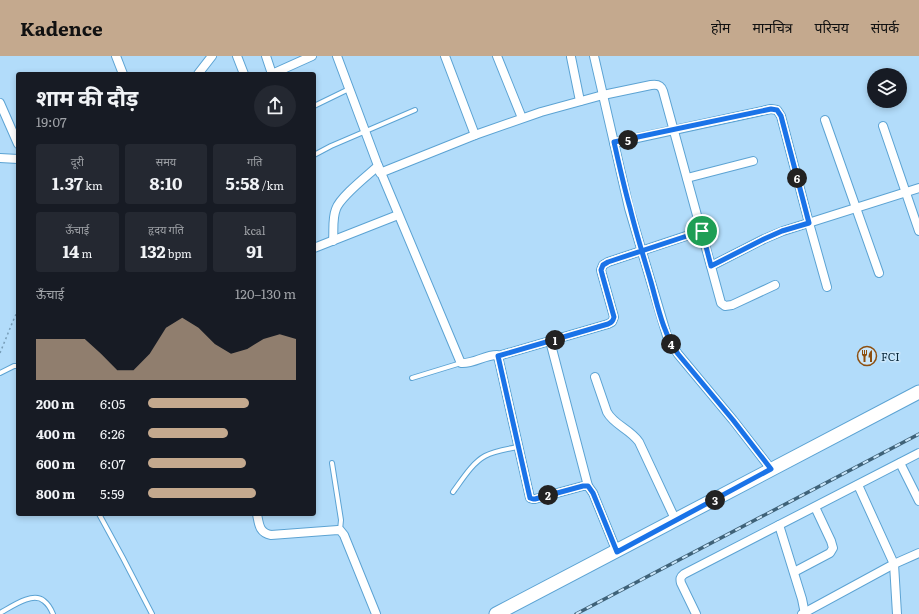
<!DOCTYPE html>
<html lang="hi">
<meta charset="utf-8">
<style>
:root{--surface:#171b24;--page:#242831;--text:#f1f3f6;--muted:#9ea1a6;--accent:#c4a98e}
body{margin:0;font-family:Literata,"Noto Sans Devanagari",serif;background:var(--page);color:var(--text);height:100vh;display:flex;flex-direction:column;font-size:15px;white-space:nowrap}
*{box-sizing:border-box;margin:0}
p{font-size:13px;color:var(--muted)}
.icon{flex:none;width:22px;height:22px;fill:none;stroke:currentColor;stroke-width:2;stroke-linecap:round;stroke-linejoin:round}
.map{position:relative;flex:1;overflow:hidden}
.sheet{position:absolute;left:16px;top:16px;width:300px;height:444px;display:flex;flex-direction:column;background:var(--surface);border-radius:4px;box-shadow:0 2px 6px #0003}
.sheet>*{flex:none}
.controls{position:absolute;left:867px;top:12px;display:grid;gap:8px}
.controls a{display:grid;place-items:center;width:40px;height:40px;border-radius:50%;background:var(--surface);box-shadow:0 2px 6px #0003;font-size:20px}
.pin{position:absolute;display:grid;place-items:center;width:34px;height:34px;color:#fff;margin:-17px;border:2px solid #fff;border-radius:50%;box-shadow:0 1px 4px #0007}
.km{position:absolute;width:20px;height:20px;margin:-10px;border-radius:50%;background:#222;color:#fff;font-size:11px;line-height:20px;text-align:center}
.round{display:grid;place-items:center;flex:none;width:42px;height:42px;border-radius:21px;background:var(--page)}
.head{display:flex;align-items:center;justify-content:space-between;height:68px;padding:0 20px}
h1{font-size:22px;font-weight:700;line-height:30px}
.stats{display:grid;grid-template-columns:repeat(3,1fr);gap:6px;height:68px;padding:4px 20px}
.stats div{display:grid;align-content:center;border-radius:4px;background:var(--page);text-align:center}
.stats b{font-size:17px;font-weight:700}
.stats small{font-size:11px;font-weight:400}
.stats p{font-size:11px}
.chart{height:112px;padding:8px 20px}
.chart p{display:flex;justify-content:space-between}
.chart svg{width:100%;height:72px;margin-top:4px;fill:var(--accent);opacity:.7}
ul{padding:0 20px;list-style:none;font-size:13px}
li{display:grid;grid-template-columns:64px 48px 1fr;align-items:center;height:30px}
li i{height:10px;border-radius:5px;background:var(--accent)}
header{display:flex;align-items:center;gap:24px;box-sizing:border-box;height:56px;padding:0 20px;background:var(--accent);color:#111}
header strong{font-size:19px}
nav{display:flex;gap:22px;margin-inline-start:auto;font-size:14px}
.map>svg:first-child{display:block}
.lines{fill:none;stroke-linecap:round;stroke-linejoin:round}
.service-casing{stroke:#5ca3d3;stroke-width:6}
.minor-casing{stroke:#5ca3d3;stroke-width:10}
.primary-casing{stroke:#5ca3d3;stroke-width:15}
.path{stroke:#779db7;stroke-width:1.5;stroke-dasharray:2 3;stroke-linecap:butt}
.service{stroke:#fff;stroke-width:4}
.minor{stroke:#fff;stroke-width:8}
.primary{stroke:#fff;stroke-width:13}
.rail-casing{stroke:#3f6278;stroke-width:3.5}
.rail{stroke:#cbe7fb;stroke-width:2;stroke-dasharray:6;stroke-linecap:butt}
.route-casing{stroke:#fff;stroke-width:8}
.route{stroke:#1a73e8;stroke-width:5}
.labels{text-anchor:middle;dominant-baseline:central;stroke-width:3;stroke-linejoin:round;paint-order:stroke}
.poi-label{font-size:11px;fill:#09283b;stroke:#cbe7fb;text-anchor:start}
</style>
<header>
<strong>Kadence</strong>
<nav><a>होम</a><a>मानचित्र</a><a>परिचय</a><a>संपर्क</a></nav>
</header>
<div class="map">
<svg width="919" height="558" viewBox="0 0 919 558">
<rect width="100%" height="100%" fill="#b2dcfa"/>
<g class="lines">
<!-- service casing -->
<g class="service-casing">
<g id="service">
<polyline points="314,50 349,33"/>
<polyline points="314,99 331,90 415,54"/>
<polyline points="0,317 14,310 18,310"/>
<polyline points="412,322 461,307"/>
<polyline points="332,407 341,464 340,474"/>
<path d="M 453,436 C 462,424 472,407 485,400 C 494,395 507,393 518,391"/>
<polyline points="99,458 123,502 152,558"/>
<path d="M 0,557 C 11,551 33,535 44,545 C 48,548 51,553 53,558"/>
</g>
</g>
<!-- minor casing -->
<g class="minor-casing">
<g id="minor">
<polyline points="116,0 123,18"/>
<polyline points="237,0 244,18"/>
<polyline points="266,0 272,18"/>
<path d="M 337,0 L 377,107 L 460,305 L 461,307 C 474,308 484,299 497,299 L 498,300 L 530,442 L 533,443 L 535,443 L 583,430 L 588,430 L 593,437 L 617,496"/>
<polyline points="445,0 475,79"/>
<polyline points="497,0 522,62"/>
<polyline points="594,0 629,152 667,280 671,288 678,298 733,364 771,413"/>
<polyline points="571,1 580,45"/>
<polyline points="198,18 212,0"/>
<polyline points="272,18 312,0"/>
<polyline points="0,47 18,88"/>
<polyline points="825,64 879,217"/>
<polyline points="883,70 919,175"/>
<polyline points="614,87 771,53 777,54 781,60 809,167 827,231"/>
<polyline points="0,102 18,103"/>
<path d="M 380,117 L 475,79 L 541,56 L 603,39 L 651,29 C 657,28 661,29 663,35 L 721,247 L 725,250 L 732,249 L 775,229"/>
<polyline points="687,122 753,105"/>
<path d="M 333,185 C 334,174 332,163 336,153 C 340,141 367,120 378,110"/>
<polyline points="314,192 398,159"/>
<polyline points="711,210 764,183 783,175 919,132"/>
<polyline points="550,285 588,430"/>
<polyline points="498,300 608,268 612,266 614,261 602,218 601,214 603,209 608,206 701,175"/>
<path d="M 595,321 L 607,356 C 614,369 630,373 639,386 L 676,465"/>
<polyline points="900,407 919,445"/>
<polyline points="858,429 894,508 897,558"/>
<path d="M 257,458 C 259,468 259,477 271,479 L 338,474 L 340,474 L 344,479 L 376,558"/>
<polyline points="779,469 802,543 805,558"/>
<polyline points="794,516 830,497 833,492 831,485 815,451"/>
<path d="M 696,558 L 681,527 C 680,523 680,521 684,518 L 919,397"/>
<polyline points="802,558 894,508 919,497"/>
</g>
</g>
<!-- primary casing -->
<g class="primary-casing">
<polyline id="primary" points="496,558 919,336"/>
</g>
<!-- path -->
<polyline class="path" points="0,297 13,265 18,254"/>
<!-- service -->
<use href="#service" class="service"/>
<!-- minor -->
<use href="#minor" class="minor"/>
<!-- primary -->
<use href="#primary" class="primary"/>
<!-- rail casing -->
<g class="rail-casing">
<polyline id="rail" points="576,558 919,378"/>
</g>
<!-- rail -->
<use href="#rail" class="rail"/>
</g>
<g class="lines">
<!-- route casing -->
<g class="route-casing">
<path id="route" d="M 702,175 L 608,206 L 603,209 L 601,214 L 602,218 L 614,261 C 613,265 612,266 608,268 L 498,300 L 530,442 L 533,443 L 535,443 L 583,430 L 588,430 L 593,437 L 617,496 L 771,413 L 733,364 L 678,298 C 663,277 658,251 651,226 C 644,202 636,177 630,152 C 624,131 619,108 614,86 L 771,53 L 777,54 L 781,60 L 809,167 L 782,175 L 764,183 L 711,210 L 702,175"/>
</g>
<!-- route -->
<use href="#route" class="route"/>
</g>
<!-- icons -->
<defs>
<g id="restaurant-ring" transform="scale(1)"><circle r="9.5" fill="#cbe7fb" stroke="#8c4f10" stroke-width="1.5"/><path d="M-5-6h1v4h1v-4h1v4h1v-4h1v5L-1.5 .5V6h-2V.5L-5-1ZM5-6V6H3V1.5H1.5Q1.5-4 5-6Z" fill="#8c4f10"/></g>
</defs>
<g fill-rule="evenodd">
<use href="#restaurant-ring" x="867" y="300"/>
</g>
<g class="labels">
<!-- poi labels -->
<g class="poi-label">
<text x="881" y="300">FCI</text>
</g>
</g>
</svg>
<div class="controls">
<a><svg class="icon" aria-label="layers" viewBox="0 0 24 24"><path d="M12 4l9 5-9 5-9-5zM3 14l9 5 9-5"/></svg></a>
</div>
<div class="pin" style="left:702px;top:175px;background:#1e9e55"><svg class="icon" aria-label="arrive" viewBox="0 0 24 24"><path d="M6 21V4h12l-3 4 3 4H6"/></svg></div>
<b class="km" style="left:555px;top:284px">1</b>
<b class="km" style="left:548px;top:439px">2</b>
<b class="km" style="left:715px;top:444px">3</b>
<b class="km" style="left:671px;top:288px">4</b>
<b class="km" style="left:628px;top:84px">5</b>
<b class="km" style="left:797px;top:122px">6</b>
<section class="sheet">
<div class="head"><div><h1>शाम की दौड़</h1><p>19:07</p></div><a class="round"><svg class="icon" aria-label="share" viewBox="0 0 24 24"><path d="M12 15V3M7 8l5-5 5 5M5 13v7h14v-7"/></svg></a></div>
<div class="stats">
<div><p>दूरी</p><b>1.37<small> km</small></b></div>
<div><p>समय</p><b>8:10</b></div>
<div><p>गति</p><b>5:58<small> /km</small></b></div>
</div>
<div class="stats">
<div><p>ऊँचाई</p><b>14<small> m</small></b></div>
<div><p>हृदय गति</p><b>132<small> bpm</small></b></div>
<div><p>kcal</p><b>91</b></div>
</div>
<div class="chart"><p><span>ऊँचाई</span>120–130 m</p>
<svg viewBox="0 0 160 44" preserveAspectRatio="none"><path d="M0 44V19L10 19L20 19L30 19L40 28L50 38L60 38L70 28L80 12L90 6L100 12L110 22L120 28L130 25L140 19L150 16L160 19V44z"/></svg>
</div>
<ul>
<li><b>200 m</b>6:05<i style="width:68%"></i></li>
<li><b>400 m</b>6:26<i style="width:54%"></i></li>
<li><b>600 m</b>6:07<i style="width:66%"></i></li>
<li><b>800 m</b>5:59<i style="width:73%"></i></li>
</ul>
</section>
</div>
